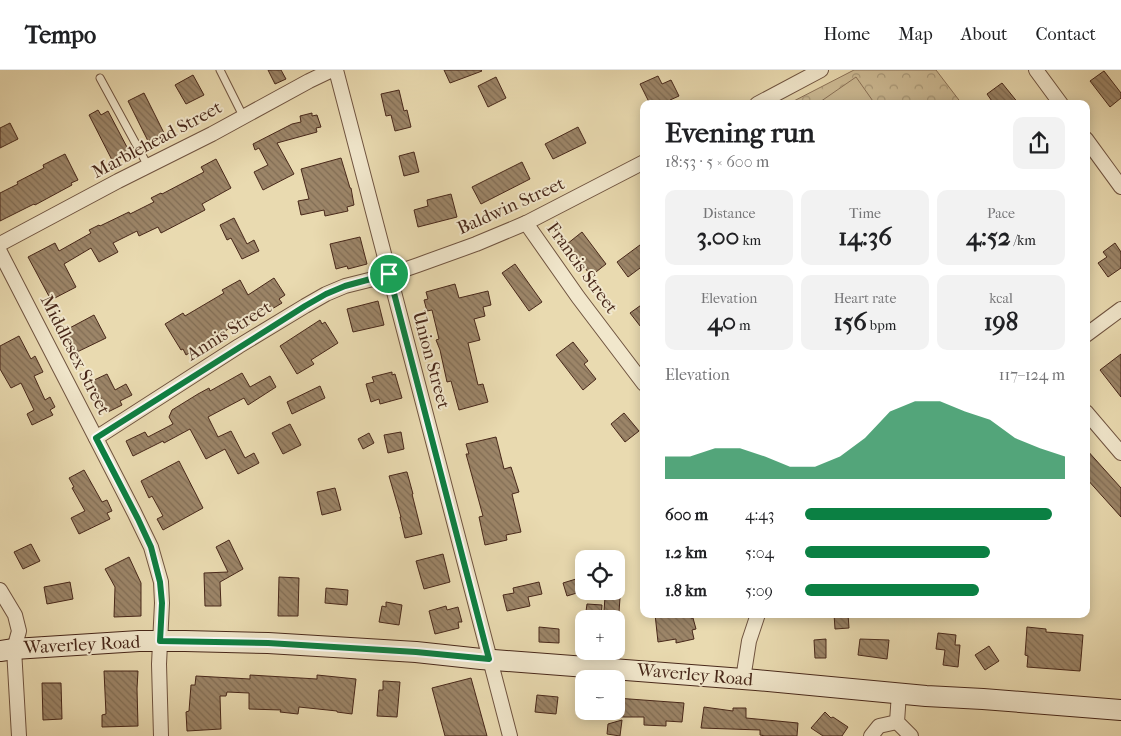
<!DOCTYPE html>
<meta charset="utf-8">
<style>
:root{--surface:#fff;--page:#f2f2f2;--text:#202124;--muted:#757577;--line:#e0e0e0;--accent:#0b8043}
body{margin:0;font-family:"IM FELL French Canon",serif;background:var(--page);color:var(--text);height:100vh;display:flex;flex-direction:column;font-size:19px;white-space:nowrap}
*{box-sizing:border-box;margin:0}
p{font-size:16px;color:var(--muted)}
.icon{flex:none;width:28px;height:28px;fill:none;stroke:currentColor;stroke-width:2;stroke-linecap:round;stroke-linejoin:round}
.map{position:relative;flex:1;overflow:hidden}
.drawer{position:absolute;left:640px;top:30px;width:450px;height:518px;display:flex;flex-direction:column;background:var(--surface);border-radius:10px;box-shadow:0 2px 12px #0003}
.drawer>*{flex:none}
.fabs{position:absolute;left:575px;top:480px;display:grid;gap:10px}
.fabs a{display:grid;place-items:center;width:50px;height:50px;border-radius:10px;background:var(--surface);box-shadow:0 2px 12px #0003;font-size:25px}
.pin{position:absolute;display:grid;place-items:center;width:42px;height:42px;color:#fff;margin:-21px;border:2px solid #fff;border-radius:50%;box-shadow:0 1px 5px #0007}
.round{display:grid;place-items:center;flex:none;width:52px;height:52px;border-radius:10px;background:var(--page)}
.head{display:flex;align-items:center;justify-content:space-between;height:85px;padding:0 25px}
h1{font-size:28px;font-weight:700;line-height:38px}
.figures{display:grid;grid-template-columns:repeat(3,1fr);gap:8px;height:85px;padding:5px 25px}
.figures div{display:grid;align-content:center;border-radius:10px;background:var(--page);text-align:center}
.figures b{font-size:25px;font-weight:700}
.figures small{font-size:14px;font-weight:400}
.figures p{font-size:14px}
.chart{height:140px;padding:10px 25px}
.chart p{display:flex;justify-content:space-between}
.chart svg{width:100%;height:90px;margin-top:5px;fill:var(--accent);opacity:.7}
ul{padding:0 25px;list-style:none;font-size:16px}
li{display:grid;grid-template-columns:80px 60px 1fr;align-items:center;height:38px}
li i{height:12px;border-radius:6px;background:var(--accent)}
header{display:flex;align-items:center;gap:30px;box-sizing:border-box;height:70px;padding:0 25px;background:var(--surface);border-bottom:1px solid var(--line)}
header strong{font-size:24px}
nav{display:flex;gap:28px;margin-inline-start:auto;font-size:18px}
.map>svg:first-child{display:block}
.park{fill:url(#park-crowns);stroke:#8b7258}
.pitch{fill:#cebc96;stroke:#8b7258}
.building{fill:url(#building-back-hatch);stroke:#48281a}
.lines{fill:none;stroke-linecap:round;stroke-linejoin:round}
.lane-casing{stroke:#705440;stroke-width:9}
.street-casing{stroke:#705440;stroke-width:16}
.secondary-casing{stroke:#48281a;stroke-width:22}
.lane{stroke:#f1e7cc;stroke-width:7}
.street{stroke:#f1e7cc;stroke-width:14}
.secondary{stroke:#f1e7cc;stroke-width:20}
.route-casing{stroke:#fff;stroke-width:10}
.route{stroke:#0b8043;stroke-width:6}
.labels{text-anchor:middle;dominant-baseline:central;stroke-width:4;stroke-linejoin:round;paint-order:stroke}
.street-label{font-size:18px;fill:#48281a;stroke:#f1e7cc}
</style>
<header>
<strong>Tempo</strong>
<nav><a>Home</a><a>Map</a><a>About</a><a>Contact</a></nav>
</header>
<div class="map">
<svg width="1121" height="666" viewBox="0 0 1121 666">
<defs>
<pattern id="park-crowns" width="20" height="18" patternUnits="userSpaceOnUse" patternTransform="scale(1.25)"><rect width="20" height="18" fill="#cebc96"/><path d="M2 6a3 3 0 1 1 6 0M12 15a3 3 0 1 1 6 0" fill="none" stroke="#a9997a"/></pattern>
<pattern id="building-back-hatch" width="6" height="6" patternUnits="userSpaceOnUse" patternTransform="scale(1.25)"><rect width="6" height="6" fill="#9c8568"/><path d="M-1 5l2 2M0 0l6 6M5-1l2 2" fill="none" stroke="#816d55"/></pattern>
</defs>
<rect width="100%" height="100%" fill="#e9dab0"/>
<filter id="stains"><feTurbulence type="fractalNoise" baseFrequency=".004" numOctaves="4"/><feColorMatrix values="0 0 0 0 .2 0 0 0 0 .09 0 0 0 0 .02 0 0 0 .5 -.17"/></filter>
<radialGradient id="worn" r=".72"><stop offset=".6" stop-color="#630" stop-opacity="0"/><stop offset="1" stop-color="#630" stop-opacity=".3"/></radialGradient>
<!-- park -->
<polygon class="park" points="854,0 936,0 962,34 788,34"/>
<!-- pitch -->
<polygon class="pitch" points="856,7 875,34 817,34"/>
<!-- building -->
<g class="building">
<polygon points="268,0 281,0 286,9 275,14"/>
<polygon points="444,0 481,0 482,1 450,13"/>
<polygon points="1104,1 1121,23 1121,28 1110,37 1090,11"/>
<polygon points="193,5 204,25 186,34 175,15"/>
<polygon points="658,6 662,14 671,10 679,26 670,30 672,34 650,34 640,14"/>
<polygon points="496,7 506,28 488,37 478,16"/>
<polygon points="1002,13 1019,34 994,34 987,24"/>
<polygon points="399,20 404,41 407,40 411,57 395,61 391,45 386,46 381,24"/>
<polygon points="144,23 164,63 148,71 128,31"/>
<polygon points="98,40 101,45 108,41 129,81 112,90 89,45"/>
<polygon points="312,43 312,46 317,45 321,57 316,58 317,62 277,73 294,104 263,120 254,102 268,95 259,78 255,80 253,74 292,54 301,52 300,46"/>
<polygon points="10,53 18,69 0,78 0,58"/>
<polygon points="578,57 586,73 553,89 545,74"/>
<polygon points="414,82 419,102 404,106 399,86"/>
<polygon points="65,84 78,110 71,113 72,115 35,135 34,134 0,151 0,123 18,114 17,112 44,98 43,95"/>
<polygon points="341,88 350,118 351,118 354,135 347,137 348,141 325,146 324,140 301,145 298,131 309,129 301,99"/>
<polygon points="216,89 231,118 202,134 205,140 161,163 158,157 139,166 137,161 113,173 118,182 99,192 91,178 64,194 76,217 51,230 28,187 55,173 59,181 91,163 89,160 99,155 100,156 129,142 130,144 154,132 151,128 161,123 162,124 204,102 201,97"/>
<polygon points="522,92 530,109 481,134 472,117"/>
<polygon points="451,124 457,147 418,157 414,140 428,136 427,130"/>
<polygon points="234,148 247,174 254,170 259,181 242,189 231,168 227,170 220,155"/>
<polygon points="582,162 606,194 591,206 567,174"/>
<polygon points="360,167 367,194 348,199 347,196 336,199 330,174"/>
<polygon points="644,172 644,195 628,207 617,192"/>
<polygon points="1115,173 1121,182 1121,198 1108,207 1098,193 1107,187 1103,182"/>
<polygon points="515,194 542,232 529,241 502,203"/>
<polygon points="274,208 285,225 279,229 282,233 272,239 268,234 229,256 230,258 186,285 183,279 181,280 165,254 183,243 185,246 224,223 222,220 240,210 248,225"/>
<polygon points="455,214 459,228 488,221 491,235 483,237 485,246 474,249 480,270 468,273 478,315 483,314 488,332 459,340 451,311 447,312 440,280 436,270 439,269 432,240 427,241 424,230 428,229 426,222"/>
<polygon points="378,231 384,255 353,262 347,239"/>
<polygon points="644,233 644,261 630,243"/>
<polygon points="94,245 106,268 75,283 64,261"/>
<polygon points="320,250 322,254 325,252 338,273 311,290 314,294 297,304 280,276"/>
<polygon points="19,266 31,289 35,286 43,302 34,306 45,330 50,327 55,337 50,340 53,345 32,355 27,344 34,340 21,313 11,318 0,299 0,276"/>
<polygon points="573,272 588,291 584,294 596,309 583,320 556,285"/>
<polygon points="1121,284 1121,327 1100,300"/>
<polygon points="392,302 392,305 395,304 402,328 380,334 379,329 371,332 366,314 374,312 372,307"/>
<polygon points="242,303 250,317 270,306 276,317 248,335 244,328 208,347 218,367 231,361 245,388 254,383 259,393 238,404 225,379 206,389 190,359 164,373 163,371 133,386 126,371 145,362 148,367 173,354 169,347 172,340 198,324 209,318 210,321"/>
<polygon points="107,304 115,320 126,314 132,325 120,331 122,335 108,342 92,311"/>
<polygon points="320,316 325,328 292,344 287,332"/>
<polygon points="624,343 639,361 625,372 611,354"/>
<polygon points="290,354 301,375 283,384 272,363"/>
<polygon points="401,362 404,379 388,383 384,365"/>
<polygon points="369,363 374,373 363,379 358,369"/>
<polygon points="496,367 504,399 511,397 519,422 512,424 521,462 506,465 507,470 485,475 479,447 483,446 466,384 469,384 466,374"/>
<polygon points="1086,379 1121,418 1121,447 1086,408"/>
<polygon points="179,391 203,438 163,460 157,449 163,446 152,426 149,428 141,411"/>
<polygon points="84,400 102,432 107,430 112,441 107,443 110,449 79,464 71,448 85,441 72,418 74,417 69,408"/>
<polygon points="406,402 407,402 413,424 412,424 422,464 405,468 400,447 401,447 389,406"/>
<polygon points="335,418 341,440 322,445 317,422"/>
<polygon points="229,470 243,499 220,512 221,536 205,536 204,503 228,502 216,477"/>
<polygon points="31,474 40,491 23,499 14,482"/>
<polygon points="443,484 450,512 424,519 416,491"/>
<polygon points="129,487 141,513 141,546 114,547 115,517 105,499"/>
<polygon points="279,507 299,508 298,546 278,546"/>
<polygon points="576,509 580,522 567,526 563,513"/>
<polygon points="70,512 73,529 47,534 44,517"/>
<polygon points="539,512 542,524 528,527 530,536 507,541 503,525 514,523 513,518"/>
<polygon points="326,518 348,520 347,535 325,533"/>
<polygon points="605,527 620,528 619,542 604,541"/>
<polygon points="386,532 402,535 399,555 379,552 382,536 386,537"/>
<polygon points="587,534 602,535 601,549 585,549"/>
<polygon points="446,536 447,540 458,537 462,552 458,552 459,558 435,564 429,541"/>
<polygon points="655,544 690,544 691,548 693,548 696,559 692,560 694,569 676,573 676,569 658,572"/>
<polygon points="834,544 848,544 849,558 835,559"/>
<polygon points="539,557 559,559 559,573 539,572"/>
<polygon points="1027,557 1046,559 1046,562 1083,565 1080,601 1027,597 1028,586 1025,585"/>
<polygon points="938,563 956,565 955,575 960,575 958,597 943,595 945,580 936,579"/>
<polygon points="826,569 826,588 815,588 814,570"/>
<polygon points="860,569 889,570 887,589 858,585"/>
<polygon points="989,576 999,591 985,600 975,585"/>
<polygon points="104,601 138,601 137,619 138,656 102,657 102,645 106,644"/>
<polygon points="250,605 317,609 317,605 356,609 352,644 337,642 337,641 299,637 298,644 280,642 281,640 249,639 249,623 227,622 226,626 220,626 221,659 187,661 186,642 189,641 191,615 195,615 196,606 250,609"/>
<polygon points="471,608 487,666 445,666 432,618"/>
<polygon points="383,611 400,612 397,647 377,646 379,620 383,620"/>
<polygon points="42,613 61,613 62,649 43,650"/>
<polygon points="537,625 558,627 556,644 535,642"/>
<polygon points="616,628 684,633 682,652 666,651 666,656 644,655 644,647 616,647"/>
<polygon points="704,637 733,641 733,638 746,638 746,648 798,653 797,666 765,666 760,665 760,660 701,658"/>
<polygon points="825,642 831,648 833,647 848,657 842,666 823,666 811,658"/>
<polygon points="622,650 620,666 607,664 608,654"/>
</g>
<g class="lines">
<!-- lane casing -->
<g class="lane-casing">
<g id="lane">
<polyline points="220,0 243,46"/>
<polyline points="100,8 148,96"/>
</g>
</g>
<!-- street casing -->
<g class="street-casing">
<g id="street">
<polyline points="336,0 510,666"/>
<polyline points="1036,0 1061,34"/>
<polyline points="757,34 821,0"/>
<polyline points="1086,69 1121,117"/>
<polyline points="526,153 578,227 644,314"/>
<polyline points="0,174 118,111 212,64 309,11 332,0"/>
<polyline points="0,182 134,442 151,477 161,512 162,533 159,594 161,666"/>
<polyline points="1086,265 1121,239"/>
<polyline points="1086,342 1121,383"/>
<polyline points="96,368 239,276 305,236 326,224 345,216 389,205 418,195 476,174 526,153 644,92"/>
<polyline points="0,520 15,545 19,561 14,579 19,666"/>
<polyline points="743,609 749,571 758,544"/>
<polyline points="899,623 897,652 911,666"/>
<polyline points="871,666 879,656 897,652"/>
</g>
</g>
<!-- secondary casing -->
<g class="secondary-casing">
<polyline id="secondary" points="0,581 14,579 139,571 185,571 268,573 416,582 481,589 756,610 926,626 983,629 1121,640"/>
</g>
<!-- lane -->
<use href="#lane" class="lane"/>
<!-- street -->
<use href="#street" class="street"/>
<!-- secondary -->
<use href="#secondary" class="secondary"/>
</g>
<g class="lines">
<!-- route casing -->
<g class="route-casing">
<polygon id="route" points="389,204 489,589 416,582 268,573 160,571 162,533 160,512 151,477 138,449 96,368 305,236 326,224 345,216"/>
</g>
<!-- route -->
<use href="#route" class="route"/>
</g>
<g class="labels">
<!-- street labels -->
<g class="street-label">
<text transform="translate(157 70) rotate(-28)">Marblehead Street</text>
<text transform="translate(511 136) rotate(-24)">Baldwin Street</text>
<text transform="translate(582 198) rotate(54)">Francis Street</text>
<text transform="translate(229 261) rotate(-32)">Annis Street</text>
<text transform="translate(75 285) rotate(63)">Middlesex Street</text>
<text transform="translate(431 290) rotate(75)">Union Street</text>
<text transform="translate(82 575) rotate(-3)">Waverley Road</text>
<text transform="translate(695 605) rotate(5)">Waverley Road</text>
</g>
</g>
<rect width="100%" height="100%" filter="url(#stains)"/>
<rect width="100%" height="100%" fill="url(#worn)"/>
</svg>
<div class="fabs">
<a><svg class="icon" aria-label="locate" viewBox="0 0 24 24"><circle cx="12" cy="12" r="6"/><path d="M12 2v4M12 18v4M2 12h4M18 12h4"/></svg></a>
<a>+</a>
<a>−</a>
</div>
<div class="pin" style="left:389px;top:204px;background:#1e9e55"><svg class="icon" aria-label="arrive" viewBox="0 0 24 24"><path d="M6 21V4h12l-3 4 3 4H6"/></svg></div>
<section class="drawer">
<div class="head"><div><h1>Evening run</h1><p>18:53 · 5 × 600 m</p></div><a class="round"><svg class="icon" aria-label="share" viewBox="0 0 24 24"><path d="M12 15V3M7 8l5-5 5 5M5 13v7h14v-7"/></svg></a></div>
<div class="figures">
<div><p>Distance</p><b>3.00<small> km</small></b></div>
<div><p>Time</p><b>14:36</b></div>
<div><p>Pace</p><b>4:52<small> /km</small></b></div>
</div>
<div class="figures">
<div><p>Elevation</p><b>40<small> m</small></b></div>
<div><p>Heart rate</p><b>156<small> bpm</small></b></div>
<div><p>kcal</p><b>198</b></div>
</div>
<div class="chart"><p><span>Elevation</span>117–124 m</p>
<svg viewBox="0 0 160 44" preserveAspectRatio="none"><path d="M0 44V33L10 33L20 29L30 29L40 33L50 38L60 38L70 33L80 24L90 11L100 6L110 6L120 11L130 15L140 24L150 29L160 33V44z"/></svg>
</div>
<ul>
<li><b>600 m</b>4:43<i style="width:95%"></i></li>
<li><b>1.2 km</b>5:04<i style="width:71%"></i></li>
<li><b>1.8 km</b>5:09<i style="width:67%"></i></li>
</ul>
</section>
</div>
